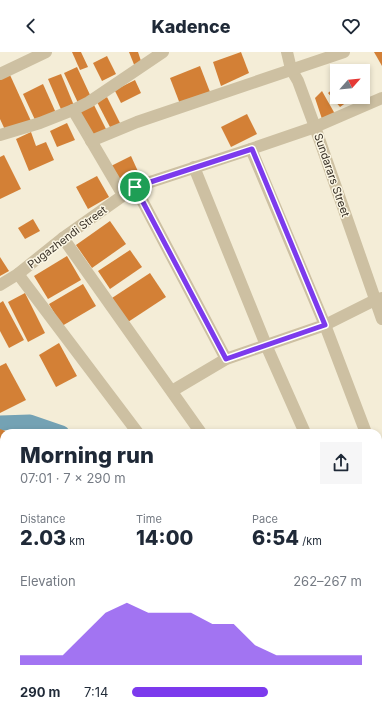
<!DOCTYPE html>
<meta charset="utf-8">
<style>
:root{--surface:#fff;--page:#f6f6f7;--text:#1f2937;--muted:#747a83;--accent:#7c3aed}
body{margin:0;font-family:Inter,sans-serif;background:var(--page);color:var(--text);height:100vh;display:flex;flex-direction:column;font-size:15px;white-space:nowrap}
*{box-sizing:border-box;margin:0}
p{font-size:13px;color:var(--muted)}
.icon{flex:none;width:22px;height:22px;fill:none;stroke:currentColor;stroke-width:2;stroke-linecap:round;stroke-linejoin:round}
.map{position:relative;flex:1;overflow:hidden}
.panel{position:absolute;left:0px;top:377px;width:382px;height:286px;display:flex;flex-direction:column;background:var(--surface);border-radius:12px 12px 0 0;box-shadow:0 2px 6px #0003}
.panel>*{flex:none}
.needle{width:26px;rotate:63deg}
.controls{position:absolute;left:330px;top:12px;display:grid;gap:8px}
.controls a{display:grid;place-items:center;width:40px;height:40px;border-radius:0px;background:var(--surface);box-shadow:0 2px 6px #0003;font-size:20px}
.pin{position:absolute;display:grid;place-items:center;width:34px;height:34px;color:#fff;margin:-17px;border:2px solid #fff;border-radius:50%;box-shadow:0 1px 4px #0007}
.round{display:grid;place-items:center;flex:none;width:42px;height:42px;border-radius:0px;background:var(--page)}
.headline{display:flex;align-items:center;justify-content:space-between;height:68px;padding:0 20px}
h1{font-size:22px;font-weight:800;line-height:30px}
.stats{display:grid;grid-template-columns:repeat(3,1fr);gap:6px;height:68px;padding:4px 20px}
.stats div{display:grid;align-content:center}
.stats b{font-size:20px;font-weight:800}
.stats small{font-size:11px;font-weight:400}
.stats p{font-size:11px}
.chart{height:112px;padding:8px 20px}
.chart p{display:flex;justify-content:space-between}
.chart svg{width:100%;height:72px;margin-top:4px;fill:var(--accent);opacity:.7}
ul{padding:0 20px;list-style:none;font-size:13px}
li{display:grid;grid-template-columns:64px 48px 1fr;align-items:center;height:30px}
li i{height:10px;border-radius:5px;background:var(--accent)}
header{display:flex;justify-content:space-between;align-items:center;height:52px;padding:0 20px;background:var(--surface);font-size:18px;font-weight:800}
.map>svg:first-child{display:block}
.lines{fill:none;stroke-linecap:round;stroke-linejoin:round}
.canal{stroke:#74a2b4;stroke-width:15}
.building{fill:#d38036}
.street{stroke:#cdc0a2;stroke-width:12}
.secondary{stroke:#a18e74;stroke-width:12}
.route-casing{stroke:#fff;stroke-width:8}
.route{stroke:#7c3aed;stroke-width:5}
.labels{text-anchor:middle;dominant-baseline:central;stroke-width:3;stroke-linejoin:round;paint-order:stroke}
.street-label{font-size:11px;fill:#372f25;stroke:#fbf6e4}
</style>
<header><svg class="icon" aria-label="back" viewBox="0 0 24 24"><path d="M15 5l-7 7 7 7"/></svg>Kadence<svg class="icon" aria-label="heart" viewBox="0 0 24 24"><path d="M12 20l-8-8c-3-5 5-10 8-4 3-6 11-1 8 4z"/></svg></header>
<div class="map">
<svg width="382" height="663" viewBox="0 0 382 663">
<rect width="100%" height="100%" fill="#f4edd7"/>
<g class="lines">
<!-- canal -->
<g class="canal">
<polyline points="0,371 30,370 62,381"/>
<polyline points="330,659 333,663"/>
</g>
</g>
<!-- building -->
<g class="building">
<polygon points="72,0 81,0 88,15 80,18"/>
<polygon points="129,0 138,0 142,12 135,15"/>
<polygon points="241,0 249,21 221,34 213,10"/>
<polygon points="374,0 382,0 382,14"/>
<polygon points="107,4 116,22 102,29 93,11"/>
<polygon points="200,14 210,40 180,52 170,26"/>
<polygon points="77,15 91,45 78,51 64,21"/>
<polygon points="61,22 75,56 63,62 48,27"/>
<polygon points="10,23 31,69 6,80 0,67 0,27"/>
<polygon points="135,28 141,41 121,51 113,35 121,35"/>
<polygon points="43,32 56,61 36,70 23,42"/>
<polygon points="335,35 337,37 337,45 343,45 347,50 340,55 328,41"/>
<polygon points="322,39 335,62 322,67 315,46"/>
<polygon points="107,45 121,73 111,77 97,50"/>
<polygon points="93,51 106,77 91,84 79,59"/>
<polygon points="247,62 257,82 231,95 221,75"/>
<polygon points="67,71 75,88 57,95 50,79"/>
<polygon points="31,80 36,94 46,90 54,108 29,119 16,87"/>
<polygon points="4,103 21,137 0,147 0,105"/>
<polygon points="131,104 141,126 121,136 111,114"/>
<polygon points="97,124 109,145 88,157 76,135"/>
<polygon points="33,167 40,179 25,187 18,176"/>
<polygon points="110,169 126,192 92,216 76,193"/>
<polygon points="130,198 142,215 110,237 98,219"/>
<polygon points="67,204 81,228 48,247 34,224"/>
<polygon points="0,205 9,219 0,224"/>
<polygon points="150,221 166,245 128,270 112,246"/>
<polygon points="83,232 96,254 62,274 49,252"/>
<polygon points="25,241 45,281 28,290 8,250"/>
<polygon points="3,249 24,288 9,296 0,279 0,251"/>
<polygon points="59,291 77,324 56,335 39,303"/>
<polygon points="6,311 26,348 0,361 0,314"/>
<polygon points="0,377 11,381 4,381 4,410 0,413"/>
<polygon points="4,419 4,449 0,442 0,422"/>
<polygon points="378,432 382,442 382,452 378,454"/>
<polygon points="382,467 382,495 378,497 378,469"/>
<polygon points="382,505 382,519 378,521 378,507"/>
</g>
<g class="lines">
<!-- street -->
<g class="street">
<polyline points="287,0 291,17 298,29 315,75 382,267"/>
<polyline points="0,22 46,0"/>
<polyline points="73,58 123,143"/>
<polyline points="0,83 40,71 73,58 89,50 163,0"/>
<polyline points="91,89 137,70 344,0"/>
<polyline points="251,97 325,273 366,381"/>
<polyline points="194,115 266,293 305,381"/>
<polyline points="135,135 226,307"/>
<polyline points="63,186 201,381"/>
<polyline points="18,222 138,381"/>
<polyline points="0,233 18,222 63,186 135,135 251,97 315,75 382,46"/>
<polyline points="172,339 226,307 325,273 375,248 382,246"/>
<polyline points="378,413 382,423"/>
<polyline points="378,459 382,458"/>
<polyline points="0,601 4,612"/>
<polyline points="378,601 382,613"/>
<polyline points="0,652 4,650"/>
<polyline points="184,659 187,663"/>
</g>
<!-- secondary -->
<g class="secondary">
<polyline points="0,458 4,464"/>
<polyline points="225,659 229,663"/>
</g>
</g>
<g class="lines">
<!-- route casing -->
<g class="route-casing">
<polygon id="route" points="252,97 325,273 226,307 135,135"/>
</g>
<!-- route -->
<use href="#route" class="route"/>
</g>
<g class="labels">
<!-- street labels -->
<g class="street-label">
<text transform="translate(332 123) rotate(71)">Sundarars Street</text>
<text transform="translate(67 185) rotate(-37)">Pugazhendi Street</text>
</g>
</g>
</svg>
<div class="controls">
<a><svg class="needle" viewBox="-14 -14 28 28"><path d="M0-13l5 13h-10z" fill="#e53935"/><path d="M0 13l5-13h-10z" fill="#747a83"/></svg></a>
</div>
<div class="pin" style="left:135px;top:135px;background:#1e9e55"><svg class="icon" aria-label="arrive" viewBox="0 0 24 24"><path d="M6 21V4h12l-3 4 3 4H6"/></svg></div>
<section class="panel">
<div class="headline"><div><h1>Morning run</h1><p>07:01 · 7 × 290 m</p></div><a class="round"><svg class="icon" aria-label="share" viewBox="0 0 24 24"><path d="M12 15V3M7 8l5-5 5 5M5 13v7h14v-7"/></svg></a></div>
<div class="stats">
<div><p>Distance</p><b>2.03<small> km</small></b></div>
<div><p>Time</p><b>14:00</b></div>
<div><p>Pace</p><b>6:54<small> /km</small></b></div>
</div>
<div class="chart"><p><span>Elevation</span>262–267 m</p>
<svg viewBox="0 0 160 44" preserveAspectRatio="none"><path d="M0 44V38L10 38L20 38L30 25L40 12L50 6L60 12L70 12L80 12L90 19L100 19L110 32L120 38L130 38L140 38L150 38L160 38V44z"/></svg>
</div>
<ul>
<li><b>290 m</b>7:14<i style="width:59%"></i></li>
</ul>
</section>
</div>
